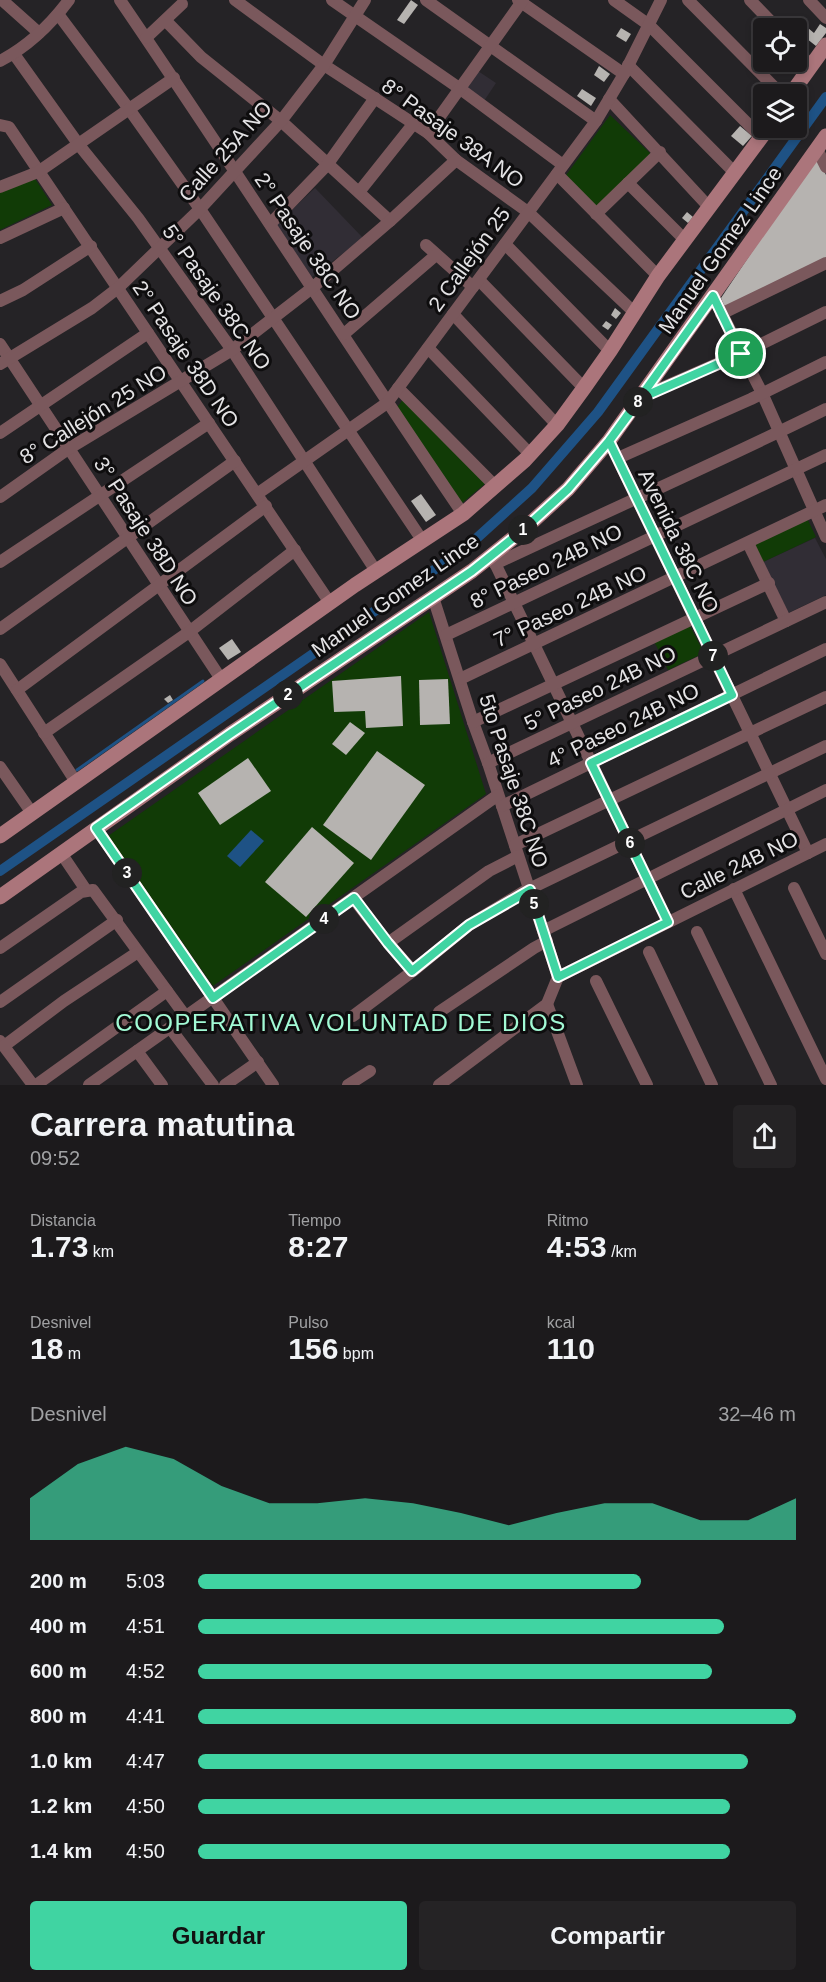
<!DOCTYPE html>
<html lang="es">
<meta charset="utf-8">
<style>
:root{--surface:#1c1a1c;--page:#252325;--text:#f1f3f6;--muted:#a0a1a3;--line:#3a383b;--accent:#40d4a2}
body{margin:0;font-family:Helvetica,sans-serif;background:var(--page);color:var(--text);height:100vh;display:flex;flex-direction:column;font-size:22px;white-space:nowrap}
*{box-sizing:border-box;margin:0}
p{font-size:20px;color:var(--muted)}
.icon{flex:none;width:33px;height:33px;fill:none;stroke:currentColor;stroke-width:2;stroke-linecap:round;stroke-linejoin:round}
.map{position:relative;height:1085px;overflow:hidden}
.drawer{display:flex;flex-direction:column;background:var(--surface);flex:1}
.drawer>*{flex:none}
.buttons{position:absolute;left:753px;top:18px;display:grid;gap:12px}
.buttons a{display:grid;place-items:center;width:54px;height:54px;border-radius:6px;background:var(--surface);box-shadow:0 3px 9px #0003,0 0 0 2px var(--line);font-size:30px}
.pin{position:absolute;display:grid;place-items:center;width:51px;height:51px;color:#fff;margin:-26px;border:3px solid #fff;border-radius:50%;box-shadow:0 2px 6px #0007}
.km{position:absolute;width:30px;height:30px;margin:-15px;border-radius:50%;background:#222;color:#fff;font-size:16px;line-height:30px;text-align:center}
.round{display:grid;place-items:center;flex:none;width:63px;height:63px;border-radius:6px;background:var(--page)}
.headline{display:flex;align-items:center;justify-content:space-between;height:102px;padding:0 30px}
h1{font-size:33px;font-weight:800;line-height:45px}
.metrics{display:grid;grid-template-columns:repeat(3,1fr);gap:9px;height:102px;padding:6px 30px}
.metrics div{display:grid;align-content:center}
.metrics b{font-size:30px;font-weight:800}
.metrics small{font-size:16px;font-weight:400}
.metrics p{font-size:16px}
.chart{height:168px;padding:12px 30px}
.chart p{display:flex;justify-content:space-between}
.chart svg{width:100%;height:108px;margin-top:6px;fill:var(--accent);opacity:.7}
.action{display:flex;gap:12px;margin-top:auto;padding:12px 30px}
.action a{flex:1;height:69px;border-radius:6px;background:var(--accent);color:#111;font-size:24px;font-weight:800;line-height:69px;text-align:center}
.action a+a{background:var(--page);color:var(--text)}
ul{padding:0 30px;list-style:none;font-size:20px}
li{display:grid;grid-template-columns:96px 72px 1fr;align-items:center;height:45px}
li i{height:15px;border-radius:8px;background:var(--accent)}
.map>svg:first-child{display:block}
.built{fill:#312d35}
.green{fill:#113b06}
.water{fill:#1e5285}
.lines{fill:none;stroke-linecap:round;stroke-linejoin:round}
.stream{stroke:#1e5285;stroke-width:3}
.canal{stroke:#1e5285;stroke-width:10}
.building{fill:#b6b3b0}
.street{stroke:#7a585c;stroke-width:12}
.secondary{stroke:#ab757b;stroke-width:15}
.route-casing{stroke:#fff;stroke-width:12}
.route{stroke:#40d4a2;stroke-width:8}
.labels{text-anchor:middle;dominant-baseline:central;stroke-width:6;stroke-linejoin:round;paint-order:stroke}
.street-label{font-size:21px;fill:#e4e3e5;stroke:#0e0d0e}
.quarter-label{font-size:24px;letter-spacing:1.5px;fill:#a2fad5;stroke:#0e0d0e}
</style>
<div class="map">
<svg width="826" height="1085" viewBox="0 0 826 1085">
<rect width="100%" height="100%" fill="#252326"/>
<!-- built -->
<g class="built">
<polygon points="478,71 496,83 484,101 466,89"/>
<polygon points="315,188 363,238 312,277 276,225"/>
<polygon points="815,538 826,559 826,595 786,614 761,563"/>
</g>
<!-- green -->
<g class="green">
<polygon points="610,115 651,154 595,210 564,178"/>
<polygon points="34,177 52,205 0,230 0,193"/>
<polygon points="404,398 487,482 461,504 395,410"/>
<polygon points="807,518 816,537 761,563 753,544"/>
<polygon points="429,612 486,794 213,986 108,836"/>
<polygon points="689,624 704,653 668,670 654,641"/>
</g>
<!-- water -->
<polygon class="water" points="251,830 264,841 240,867 227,856"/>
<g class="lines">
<!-- stream -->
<polyline class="stream" points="77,770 203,681"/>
<!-- canal -->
<polyline class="canal" points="0,871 467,547 532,488 598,412 826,97"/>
</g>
<!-- building -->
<g class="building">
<polygon points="411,0 418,5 404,24 397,20"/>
<polygon points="820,24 826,28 826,33 816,46 802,35 808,28 814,33"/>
<polygon points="621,28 631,34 626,42 616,36"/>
<polygon points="599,66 610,74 604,82 594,75"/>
<polygon points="582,89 596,98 591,106 577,96"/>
<polygon points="740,126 752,136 743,146 731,136"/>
<polygon points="817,155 826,175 826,259 725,309 721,298"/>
<polygon points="687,212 693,217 688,223 682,218"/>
<polygon points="615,308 621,313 616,319 611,315"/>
<polygon points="606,321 612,325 608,330 602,326"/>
<polygon points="421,494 436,515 426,522 411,501"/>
<polygon points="232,639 241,652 228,660 219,648"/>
<polygon points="401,676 403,726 366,728 365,711 334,712 332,681"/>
<polygon points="448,679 450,724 420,725 419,680"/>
<polygon points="170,695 173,700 168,703 164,699"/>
<polygon points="350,722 365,733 346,755 332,744"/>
<polygon points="377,751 425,785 371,860 323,825"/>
<polygon points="248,758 271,791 220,825 198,793"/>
<polygon points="312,827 354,863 306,917 265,882"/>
</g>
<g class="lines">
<!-- street -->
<g class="street">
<polyline points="2,0 39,33"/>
<path d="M 120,0 C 236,170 347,344 463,514"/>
<polyline points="235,0 324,65 428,133 456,160 528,212 635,313"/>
<polyline points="332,0 459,88 563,165"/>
<polyline points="426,0 596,121"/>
<polyline points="518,0 624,74"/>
<polyline points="614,0 649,25 761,137"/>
<polyline points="688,0 781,94"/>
<polyline points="750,0 777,28"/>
<polyline points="809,0 826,18"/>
<polyline points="58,14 129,109 200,209 418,534"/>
<polyline points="166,21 201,57 281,121 390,221"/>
<polyline points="146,38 182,4"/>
<polyline points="796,50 812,66"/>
<polyline points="14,54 79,145 138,218 232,350 376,571"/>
<path d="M 0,61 C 27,47 51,24 69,0"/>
<polyline points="628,65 735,173"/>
<polyline points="609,99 709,207"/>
<polyline points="0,125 9,127 330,603"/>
<polyline points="428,133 523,0"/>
<polyline points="817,149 826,167"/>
<polyline points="557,174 658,276"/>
<polyline points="628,183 685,240"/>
<polyline points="0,187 38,172 174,78"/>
<polyline points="359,192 414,123"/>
<polyline points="596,214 660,152"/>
<polyline points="270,224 327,165 375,98"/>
<polyline points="0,238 64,208"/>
<polyline points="505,244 610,351"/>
<polyline points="426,245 473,287"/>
<polyline points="479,280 584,388"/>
<polyline points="713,296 762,393 826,537"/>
<polyline points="0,301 23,290 91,246"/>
<polyline points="453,314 557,425"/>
<polyline points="721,314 826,263"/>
<polyline points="344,334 436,255"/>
<polyline points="0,344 221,679"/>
<polyline points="428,348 531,455"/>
<polyline points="0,364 92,308 118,288 200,209 281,121 324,65 365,0"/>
<polyline points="398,388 495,486"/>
<polyline points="641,397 751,349 826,312"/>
<polyline points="0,433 148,333"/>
<polyline points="609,441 808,853"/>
<polyline points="618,458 751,399 826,362"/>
<polyline points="257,494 387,403 596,121 624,74 661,0"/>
<polyline points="0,497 68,449 232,350 312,288 390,221 456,160"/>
<polyline points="748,543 786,621"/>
<polyline points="491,555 668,922"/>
<polyline points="0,562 209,423"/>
<path d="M 495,564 C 605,512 717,463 826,409"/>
<polyline points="433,597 473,722 488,763 558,977"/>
<polyline points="0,629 235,461"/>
<polyline points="446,635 826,455"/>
<polyline points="0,664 76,782"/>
<polyline points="460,679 826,505"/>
<polyline points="17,690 266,506"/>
<polyline points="473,722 769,583"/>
<polyline points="44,733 189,632 295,550"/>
<polyline points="488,763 826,602"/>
<polyline points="0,767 32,813"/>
<polyline points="502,806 826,649"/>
<polyline points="96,828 273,1085"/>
<polyline points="515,845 826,697"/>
<polyline points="61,853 86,890"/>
<polyline points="794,888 826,954"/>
<polyline points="734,889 826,1079"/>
<polyline points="353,898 388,943 413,971"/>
<polyline points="543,931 826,790"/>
<polyline points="697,932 771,1085"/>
<polyline points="388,943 489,871 518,856"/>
<polyline points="0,948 81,892 93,890 167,991 36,1085"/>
<polyline points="649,952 712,1085"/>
<polyline points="596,981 647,1085"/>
<polyline points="167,991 186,1017"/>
<polyline points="0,1002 117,920"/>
<polyline points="547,1004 577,1085"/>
<polyline points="439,1012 534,948 547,941"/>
<polyline points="353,1016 413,971 469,925 525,891 826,746"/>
<polyline points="170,1028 213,1085"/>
<polyline points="0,1041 33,1085"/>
<polyline points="4,1046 64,1001 138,952"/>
<polyline points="137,1051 162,1085"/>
<polyline points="89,1085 498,795"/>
<polyline points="225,1085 258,1062"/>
<polyline points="348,1085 370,1071"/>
<polyline points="439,1085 547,1004 558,977 826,844"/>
</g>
<!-- secondary -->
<g class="secondary">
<polyline points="791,94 826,45"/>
<polyline points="0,836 355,585 463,514 525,460 557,425 584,388 610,351 658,276 768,128"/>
<polyline points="0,897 230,734 472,571 522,531 568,489 609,441 826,136"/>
</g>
</g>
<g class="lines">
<!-- route casing -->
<g class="route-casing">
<polyline id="route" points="741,354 641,398 609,441 568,489 522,531 472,571 230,734 96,828 213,998 354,898 388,943 412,971 469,925 530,890 558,977 668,922 591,763 732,695 609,441 713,296 741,354"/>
</g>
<!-- route -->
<use href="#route" class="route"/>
</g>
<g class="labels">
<!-- street labels -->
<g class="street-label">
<text transform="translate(453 133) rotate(36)">8° Pasaje 38A NO</text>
<text transform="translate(225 151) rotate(-48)">Calle 25A NO</text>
<text transform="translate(308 246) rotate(56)">2° Pasaje 38C NO</text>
<text transform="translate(720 250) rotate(-55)">Manuel Gomez Lince</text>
<text transform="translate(469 259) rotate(-54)">2 Callejón 25</text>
<text transform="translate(217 297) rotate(55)">5° Pasaje 38C NO</text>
<text transform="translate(186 354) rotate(56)">2° Pasaje 38D NO</text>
<text transform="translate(93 414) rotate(-32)">8° Callejón 25 NO</text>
<text transform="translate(146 531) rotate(57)">3° Pasaje 38D NO</text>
<text transform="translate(679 541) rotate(64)">Avenida 38C NO</text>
<text transform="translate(546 566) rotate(-26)">8° Paseo 24B NO</text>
<text transform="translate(395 595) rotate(-35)">Manuel Gomez Lince</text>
<text transform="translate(570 606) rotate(-25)">7° Paseo 24B NO</text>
<text transform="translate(600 688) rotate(-26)">5° Paseo 24B NO</text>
<text transform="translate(623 725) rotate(-26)">4° Paseo 24B NO</text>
<text transform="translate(514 781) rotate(72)">5to Pasaje 38C NO</text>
<text transform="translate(739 865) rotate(-26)">Calle 24B NO</text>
</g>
<!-- quarter labels -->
<g class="quarter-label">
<text x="341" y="1022">COOPERATIVA VOLUNTAD DE DIOS</text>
</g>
</g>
</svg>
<div class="buttons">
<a><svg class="icon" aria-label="locate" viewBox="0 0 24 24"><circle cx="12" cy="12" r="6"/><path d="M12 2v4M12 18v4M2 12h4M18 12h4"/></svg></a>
<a><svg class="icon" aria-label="layers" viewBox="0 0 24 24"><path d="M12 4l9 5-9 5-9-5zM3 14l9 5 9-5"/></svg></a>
</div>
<div class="pin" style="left:741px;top:354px;background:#1e9e55"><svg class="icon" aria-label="arrive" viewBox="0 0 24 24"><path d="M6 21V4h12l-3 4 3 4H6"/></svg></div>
<b class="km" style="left:523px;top:530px">1</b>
<b class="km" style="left:288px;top:695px">2</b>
<b class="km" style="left:127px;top:873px">3</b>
<b class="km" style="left:324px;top:919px">4</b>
<b class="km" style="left:534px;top:904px">5</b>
<b class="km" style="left:630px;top:843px">6</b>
<b class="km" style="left:713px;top:656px">7</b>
<b class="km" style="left:638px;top:402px">8</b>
</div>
<section class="drawer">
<div class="headline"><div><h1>Carrera matutina</h1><p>09:52</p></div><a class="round"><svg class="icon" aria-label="share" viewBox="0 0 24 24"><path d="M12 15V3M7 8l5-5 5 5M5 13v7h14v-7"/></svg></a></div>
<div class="metrics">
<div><p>Distancia</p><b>1.73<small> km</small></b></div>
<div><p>Tiempo</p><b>8:27</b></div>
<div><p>Ritmo</p><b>4:53<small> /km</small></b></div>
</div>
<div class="metrics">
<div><p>Desnivel</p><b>18<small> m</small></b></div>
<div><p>Pulso</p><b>156<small> bpm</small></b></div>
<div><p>kcal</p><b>110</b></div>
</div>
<div class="chart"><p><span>Desnivel</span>32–46 m</p>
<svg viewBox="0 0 160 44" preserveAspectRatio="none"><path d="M0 44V27L10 13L20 6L30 11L40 22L50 29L60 29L70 27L80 29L90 33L100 38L110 33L120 29L130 29L140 36L150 36L160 27V44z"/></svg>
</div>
<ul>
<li><b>200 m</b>5:03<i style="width:74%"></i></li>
<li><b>400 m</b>4:51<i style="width:88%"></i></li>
<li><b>600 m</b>4:52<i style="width:86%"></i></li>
<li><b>800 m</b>4:41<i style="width:100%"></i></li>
<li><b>1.0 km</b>4:47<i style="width:92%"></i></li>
<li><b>1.2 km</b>4:50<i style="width:89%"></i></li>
<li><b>1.4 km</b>4:50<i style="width:89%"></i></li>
</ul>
<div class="action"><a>Guardar</a><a>Compartir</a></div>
</section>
